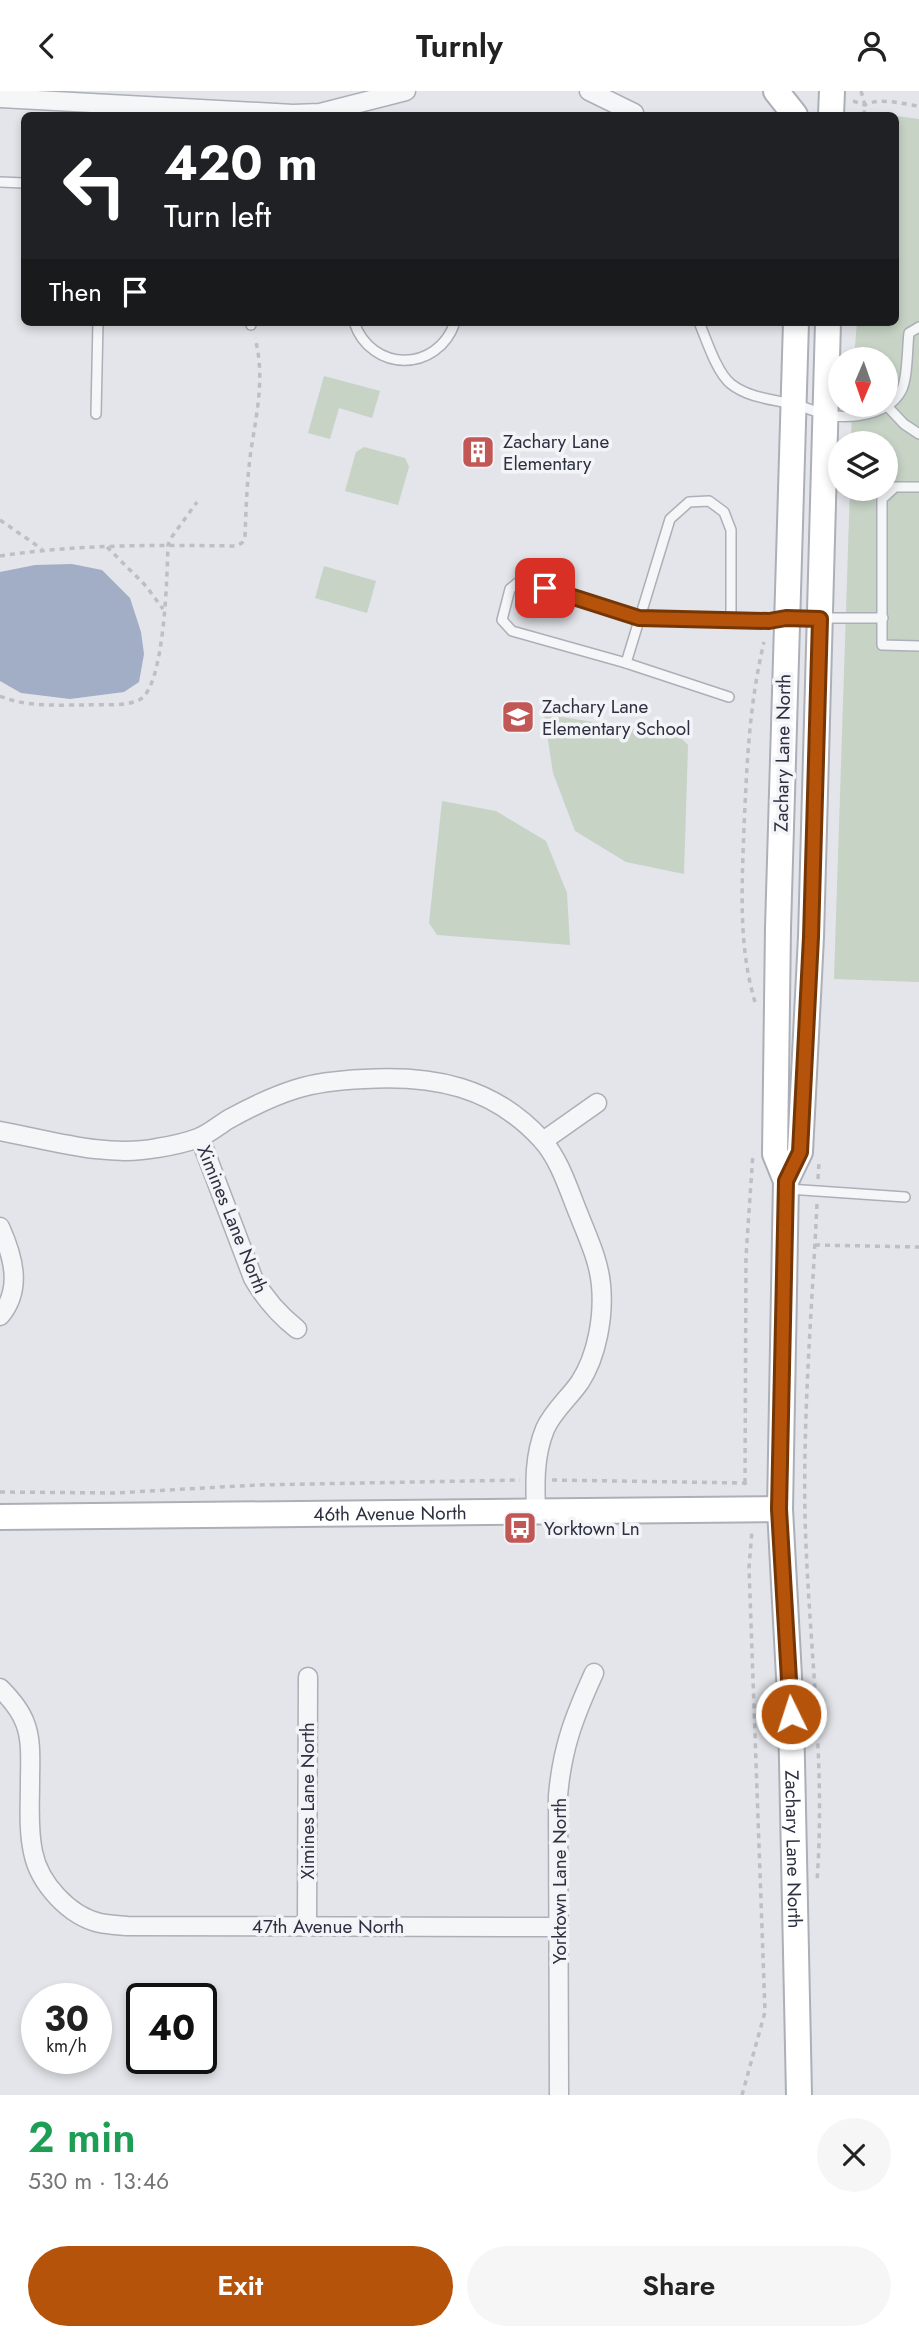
<!DOCTYPE html>
<meta charset="utf-8">
<style>
body{margin:0;font-family:Jost,sans-serif;background:#f6f6f6;color:#222;height:100vh;display:flex;flex-direction:column;font-size:26px;white-space:nowrap}
*{box-sizing:border-box;margin:0}
p{font-size:23px;color:#767676}
.icon{flex:none;width:38px;height:38px;fill:none;stroke:currentColor;stroke-width:2;stroke-linecap:round;stroke-linejoin:round}
.map{position:relative;height:2004px;overflow:hidden}
.panel{display:flex;flex-direction:column;background:#fff;flex:1}
.panel>*{flex:none}
.top-card{position:absolute;left:21px;top:21px;width:878px;height:214px;border-radius:10px;box-shadow:0 4px 10px #0003;background:#202124;color:#fff;overflow:hidden}
.needle{width:46px;rotate:182deg}
.buttons{position:absolute;left:828px;top:256px;display:grid;gap:14px}
.buttons a{display:grid;place-items:center;width:70px;height:70px;border-radius:50%;background:#fff;box-shadow:0 4px 10px #0003;font-size:35px}
.speed{position:absolute;left:21px;top:1892px;display:flex;gap:14px;font-size:35px;font-weight:700;text-align:center}
.speed>*{display:grid;place-content:center;width:91px;height:91px;border-radius:50%;background:#fff;box-shadow:0 4px 10px #0003;line-height:1}
.speed small{font-size:18px;font-weight:400}
.speed .limit{border:4px solid #111;border-radius:10px;background:#fff;color:#111}
.pin{position:absolute;display:grid;place-items:center;width:60px;height:60px;color:#fff;margin:-30px;border-radius:14px;box-shadow:0 4px 10px #0006}
.me{position:absolute;width:77px;margin:-38px;rotate:356deg;stroke-linejoin:round;filter:drop-shadow(0 0 5px #0008)}
.turn{display:flex;align-items:center;gap:24px;height:147px;padding:0 28px;font-size:32px}
.turn .icon{width:91px;height:91px;stroke-width:2.5}
.turn b{display:block;font-size:49px;line-height:60px}
.then{display:flex;align-items:center;height:66px;padding:0 28px;background:#0003;gap:14px;font-size:26px}
.round{display:grid;place-items:center;flex:none;width:74px;height:74px;border-radius:37px;background:#f6f6f6}
.headline{display:flex;align-items:center;justify-content:space-between;height:119px;padding:0 28px}
h1{font-size:42px;font-weight:600;line-height:52px;color:#1e9e55}
.button{display:flex;gap:14px;margin-top:auto;padding:14px 28px}
.button a{flex:1;height:80px;border-radius:42px;background:#b45309;color:#fff;font-size:28px;font-weight:600;line-height:80px;text-align:center}
.button a+a{background:#f6f6f6;color:#222}
header{display:flex;justify-content:space-between;align-items:center;height:91px;padding:0 28px;background:#fff;font-size:32px;font-weight:600}
.map>svg:first-child{display:block}
.green{fill:#c6d3c5}
.water{fill:#a2adc6}
.lines{fill:none;stroke-linecap:round;stroke-linejoin:round}
.lane-casing{stroke:#acafb7;stroke-width:12}
.street-casing{stroke:#acafb7;stroke-width:21}
.secondary-casing{stroke:#acafb7;stroke-width:28}
.path{stroke:#bdbfc4;stroke-width:3.5;stroke-dasharray:5 5;stroke-linecap:butt}
.lane{stroke:#f5f6f8;stroke-width:9}
.street{stroke:#f5f6f8;stroke-width:18}
.secondary{stroke:#fff;stroke-width:24}
.route-casing{stroke:#753606;stroke-width:18}
.route{stroke:#b45309;stroke-width:12}
.labels{text-anchor:middle;stroke-width:7;stroke-linejoin:round;paint-order:stroke}
.poi-label{font-size:19px;fill:#2d3040;stroke:#f3f4f7;text-anchor:start}
.street-label{font-size:19px;fill:#2d3040;stroke:#f3f4f7}
</style>
<header><svg class="icon" aria-label="back" viewBox="0 0 24 24"><path d="M15 5l-7 7 7 7"/></svg>Turnly<svg class="icon" aria-label="person" viewBox="0 0 24 24"><circle cx="12" cy="8" r="4"/><path d="M4 21q1-7 8-7t8 7"/></svg></header>
<div class="map">
<svg width="919" height="2004" viewBox="0 0 919 2004">
<rect width="100%" height="100%" fill="#e3e5ea"/>
<g class="green">
<path d="M896,25l23,3v863l-85,-3 16,-491h36v-45h-35l1,-39h34v-45h-32l3,-37h39z"/>
<path d="M324,285l56,15 -8,27 -33,-10 -9,31 -22,-6z"/>
<path d="M364,356l41,11 4,9 -11,38 -53,-14 11,-39z"/>
<path d="M324,475l52,15 -9,32 -52,-15z"/>
<path d="M544,623l135,22 9,9 -4,129 -58,-12 -51,-31 -22,-58z"/>
<path d="M442,710l54,10 50,30 21,52 3,52 -133,-10 -8,-12z"/>
</g>
<path class="water" d="M72,473l30,6 28,28 11,34 3,22 -5,28 -15,10 -54,7 -49,-6 -21,-12v-109l35,-7z"/>
<g class="lines">
<defs>
<g id="lane">
<path d="M0,91l24,1"/>
<path d="M354,231c17,51 84,51 101,0"/>
<path d="M699,231c7,17 18,51 32,62 18,14 40,15 61,20 11,2 21,7 31,10 25,6 64,2 78,-23 7,-12 6,-43 8,-58l10,-6"/>
<path d="M251,234v-3"/>
<path d="M887,315l17,18 15,10"/>
<path d="M96,323l2,-92"/>
<path d="M919,396h-24l-13,12v146l37,1"/>
<path d="M731,529v-90l-7,-18 -15,-11 -20,1 -19,17 -44,144 -114,-32 -10,-11 8,-31 11,-9 118,38 130,3 17,-3h97"/>
<path d="M626,572l103,34"/>
<path d="M788,1098l117,8"/>
</g>
<g id="street">
<path d="M589,0l45,22"/>
<path d="M0,7l293,16 27,-1 86,-22"/>
<path d="M0,1040c50,9 106,27 157,17 13,-2 28,-5 41,-10 11,-4 21,-13 31,-19 22,-12 44,-23 67,-30 22,-7 46,-9 68,-10 69,-4 129,7 178,61 18,20 27,51 37,75 9,23 20,46 22,70 3,31 -4,71 -21,97 -11,16 -27,29 -35,47 -11,27 -10,54 -9,83"/>
<path d="M200,1047l53,140c12,21 25,36 44,51"/>
<path d="M543,1050l54,-38"/>
<path d="M0,1136c13,29 23,62 0,89"/>
<path d="M0,1597c10,10 20,21 25,35 7,17 5,40 5,59 0,23 -2,47 3,70 6,31 36,64 67,71 9,2 18,2 27,3l431,1"/>
<path d="M307,1834l1,-248"/>
<path d="M559,2004l-1,-299c4,-48 16,-79 36,-123"/>
</g>
<g id="secondary">
<path d="M776,0l19,24"/>
<path d="M831,24l1,-24"/>
<path id="s1" d="M796,231l-18,606 -3,226 11,27 -6,328 11,205 8,381"/>
<path d="M786,1090l14,-29 11,-215 17,-615"/>
<path id="s2" d="M0,1426l780,-8"/>
</g>
</defs>
<use href="#lane" class="lane-casing"/>
<use href="#street" class="street-casing"/>
<use href="#secondary" class="secondary-casing"/>
<g class="path">
<path d="M861,0l4,14 -1,10"/>
<path d="M853,10l12,4c15,-8 37,-1 54,1"/>
<path d="M0,429l42,29"/>
<path d="M107,456l39,39 17,23"/>
<path d="M0,465c78,-12 157,-11 236,-10l6,-3 3,-6c1,-29 2,-58 6,-87 6,-38 14,-74 4,-112"/>
<path d="M0,605c25,11 58,9 85,9 16,-1 39,2 54,-5 26,-12 28,-126 29,-155l3,-7 26,-36"/>
<path d="M755,911c-17,-57 -13,-116 -11,-175 3,-64 5,-122 20,-185"/>
<path d="M818,1088l1,-17"/>
<path d="M817,1113c-5,104 -14,208 -12,312 3,122 21,244 12,365"/>
<path d="M815,1154l104,2"/>
<path d="M552,1389l193,3 2,6"/>
<path d="M745,1392l1,-227 7,-103"/>
<path d="M0,1401l115,1 142,-8 263,-5"/>
<path d="M742,2004l23,-83 -16,-444 3,-38"/>
</g>
<use href="#lane" class="lane"/>
<use href="#street" class="street"/>
<use href="#secondary" class="secondary"/>
</g>
<g class="lines">
<defs>
<path id="route" d="M545,497l94,30 130,3 17,-3 34,1 -9,318 -11,215 -14,29 -7,328 12,205"/>
</defs>
<use href="#route" class="route-casing"/>
<use href="#route" class="route"/>
</g>
<defs>
<symbol id="building-square" viewBox="-11 -11 22 22"><rect x="-9" y="-9" width="18" height="18" rx="4" fill="#c15856" stroke="#f3f4f7"/><path d="M-4-6H4V6H1V3H-1V6H-4ZM-2.5-4.3h1.7v1.8h-1.7ZM.8-4.3h1.7v1.8H.8ZM-2.5-1h1.7V.8h-1.7ZM.8-1h1.7V.8H.8Z" fill="#fff"/></symbol>
<symbol id="school-square" viewBox="-11 -11 22 22"><rect x="-9" y="-9" width="18" height="18" rx="4" fill="#c15856" stroke="#f3f4f7"/><path d="M0-5L7-2L0 1L-7-2ZM-4 1L0 2.5L4 1V4Q0 6-4 4Z" fill="#fff"/></symbol>
<symbol id="bus-square" viewBox="-11 -11 22 22"><rect x="-9" y="-9" width="18" height="18" rx="4" fill="#c15856" stroke="#f3f4f7"/><path d="M-5-6H5V4H4V6H2V4H-2V6H-4V4H-5ZM-3.5-4V0h7V-4ZM-3.5 1.2v1.5H-2V1.2ZM2 1.2v1.5H3.5V1.2Z" fill="#fff"/></symbol>
</defs>
<g fill-rule="evenodd">
<use href="#building-square" x="459" y="342" width="38" height="38"/>
<use href="#school-square" x="499" y="607" width="38" height="38"/>
<use href="#bus-square" x="501" y="1418" width="38" height="38"/>
</g>
<g class="labels">
<g class="poi-label">
<text x="503" y="357">Zachary Lane<tspan x="503" dy="22">Elementary</tspan></text>
<text x="542" y="622">Zachary Lane<tspan x="542" dy="22">Elementary School</tspan></text>
<text x="544" y="1444">Yorktown Ln</text>
</g>
<g class="street-label">
<text transform="translate(782 662) rotate(-89)" y="7">Zachary Lane North</text>
<text transform="translate(233 1128) rotate(68)" y="7">Ximines Lane North</text>
<text dy="7" stroke="none"><textPath href="#s2" startOffset="390">46th Avenue North</textPath></text>
<text transform="translate(307 1710) rotate(-90)" y="7">Ximines Lane North</text>
<text dy="7" stroke="none"><textPath href="#s1" startOffset="1530">Zachary Lane North</textPath></text>
<text transform="translate(559 1790) rotate(-90)" y="7">Yorktown Lane North</text>
<text x="328" y="1842">47th Avenue North</text>
</g>
</g>
</svg>
<div class="buttons">
<a><svg class="needle" viewBox="-14 -14 28 28"><path d="M0-13l5 13h-10z" fill="#e53935"/><path d="M0 13l5-13h-10z" fill="#767676"/></svg></a>
<a><svg class="icon" aria-label="layers" viewBox="0 0 24 24"><path d="M12 4l9 5-9 5-9-5zM3 14l9 5 9-5"/></svg></a>
</div>
<div class="speed"><div>30<small>km/h</small></div><div class="limit">40</div></div>
<div class="pin" style="left:545px;top:497px;background:#d93025"><svg class="icon" aria-label="arrive" viewBox="0 0 24 24"><path d="M6 21V4h12l-3 4 3 4H6"/></svg></div>
<svg class="me" style="left:791px;top:1623px" viewBox="-20 -20 40 40"><circle r="17" fill="#b45309" stroke="#fff" stroke-width="3"/><path d="M0-11L8 9 0 5-8 9z" fill="#fff"/></svg>
<div class="top-card">
<div class="turn"><svg class="icon" aria-label="left" viewBox="0 0 24 24"><path d="M17 20v-9H6M10 6l-5 5 5 5"/></svg><div><b>420 m</b>Turn left</div></div>
<div class="then">Then<svg class="icon" aria-label="arrive" viewBox="0 0 24 24"><path d="M6 21V4h12l-3 4 3 4H6"/></svg></div>
</div>
</div>
<section class="panel">
<div class="headline"><div><h1>2 min</h1><p>530 m · 13:46</p></div><a class="round"><svg class="icon" aria-label="close" viewBox="0 0 24 24"><path d="M6 6l12 12M18 6L6 18"/></svg></a></div>
<div class="button"><a>Exit</a><a>Share</a></div>
</section>
